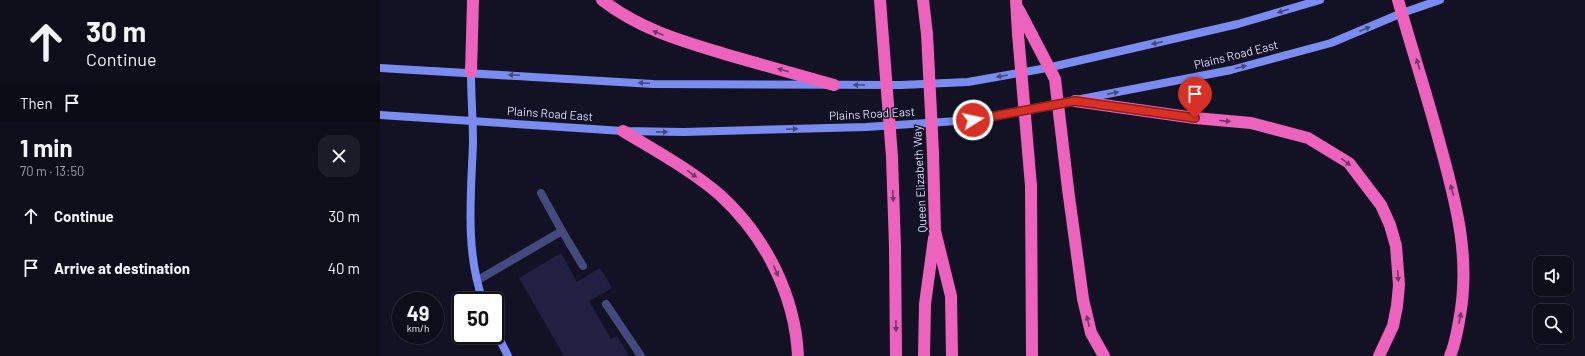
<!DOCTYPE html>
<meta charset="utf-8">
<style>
body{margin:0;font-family:Barlow,sans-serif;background:#1c1c28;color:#f1f3f6;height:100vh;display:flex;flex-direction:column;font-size:15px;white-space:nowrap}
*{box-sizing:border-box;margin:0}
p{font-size:13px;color:#9b9ca3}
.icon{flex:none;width:22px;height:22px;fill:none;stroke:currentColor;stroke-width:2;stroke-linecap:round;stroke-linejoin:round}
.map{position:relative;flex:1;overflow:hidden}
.panel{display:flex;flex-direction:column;background:#0e0e1b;width:380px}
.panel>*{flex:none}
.hud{background:#0e0e1b;color:#f1f3f6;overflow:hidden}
.tools{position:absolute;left:1153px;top:256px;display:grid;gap:8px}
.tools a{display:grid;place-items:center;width:40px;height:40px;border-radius:8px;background:#0e0e1b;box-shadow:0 1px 3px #0004,0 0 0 1px #2e2e3a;font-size:20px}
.speed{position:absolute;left:12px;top:292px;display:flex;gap:8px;font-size:20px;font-weight:700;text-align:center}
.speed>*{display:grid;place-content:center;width:52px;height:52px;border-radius:50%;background:#0e0e1b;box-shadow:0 1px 3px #0004,0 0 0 1px #2e2e3a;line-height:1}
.speed small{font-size:10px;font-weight:400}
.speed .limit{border:2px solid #111;border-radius:6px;background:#fff;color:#111}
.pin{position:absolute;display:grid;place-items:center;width:34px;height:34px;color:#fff;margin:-41px -17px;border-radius:50% 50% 50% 0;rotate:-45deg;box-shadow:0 0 4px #0007}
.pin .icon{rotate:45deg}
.me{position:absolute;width:44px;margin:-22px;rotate:80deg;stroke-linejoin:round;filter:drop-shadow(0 0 3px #0008)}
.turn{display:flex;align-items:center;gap:14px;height:84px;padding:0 20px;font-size:18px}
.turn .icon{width:52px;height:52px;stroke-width:2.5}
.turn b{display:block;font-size:28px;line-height:34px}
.then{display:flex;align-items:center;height:38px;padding:0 20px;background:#0003;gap:8px;font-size:15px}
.round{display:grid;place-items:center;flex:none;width:42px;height:42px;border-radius:12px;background:#1c1c28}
.head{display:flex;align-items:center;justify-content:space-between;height:68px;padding:0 20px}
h1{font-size:24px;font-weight:700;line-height:30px}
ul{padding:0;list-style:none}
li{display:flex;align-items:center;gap:12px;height:52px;padding:0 20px}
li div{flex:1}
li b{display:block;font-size:15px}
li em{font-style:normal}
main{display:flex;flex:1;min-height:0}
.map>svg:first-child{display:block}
.building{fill:#212043}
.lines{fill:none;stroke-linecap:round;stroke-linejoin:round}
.service{stroke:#424a7e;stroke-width:8}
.secondary{stroke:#7b8cf0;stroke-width:8}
.motorway{stroke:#ed62bc;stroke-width:12}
.motorway-bridge{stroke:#ed62bc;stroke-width:12}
.oneway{fill:#414980}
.oneway2{fill:#753668}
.route-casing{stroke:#8d1f18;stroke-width:10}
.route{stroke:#d93025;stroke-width:7}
.labels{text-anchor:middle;stroke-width:3;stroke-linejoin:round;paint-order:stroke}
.street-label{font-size:12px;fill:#d9dbfb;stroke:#121224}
</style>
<main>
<section class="panel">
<div class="hud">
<div class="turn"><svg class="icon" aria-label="ahead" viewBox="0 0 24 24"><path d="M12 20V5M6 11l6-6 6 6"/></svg><div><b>30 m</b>Continue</div></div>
<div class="then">Then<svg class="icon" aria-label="arrive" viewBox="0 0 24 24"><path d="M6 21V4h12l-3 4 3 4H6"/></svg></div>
</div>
<div class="head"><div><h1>1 min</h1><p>70 m · 13:50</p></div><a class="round"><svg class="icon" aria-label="close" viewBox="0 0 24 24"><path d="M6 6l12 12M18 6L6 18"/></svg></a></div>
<ul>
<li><svg class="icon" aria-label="ahead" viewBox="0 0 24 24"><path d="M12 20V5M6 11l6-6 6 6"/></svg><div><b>Continue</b></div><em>30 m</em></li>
<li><svg class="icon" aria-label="arrive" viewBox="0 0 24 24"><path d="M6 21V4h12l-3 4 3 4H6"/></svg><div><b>Arrive at destination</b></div><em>40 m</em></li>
</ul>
</section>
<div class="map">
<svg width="1205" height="356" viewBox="0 0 1205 356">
<rect width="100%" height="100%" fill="#121224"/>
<path class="building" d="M181,253l16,29 23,-14 12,20 -23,13 22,38 6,-3 12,20h-65l-45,-78z"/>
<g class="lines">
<g class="service">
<path d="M161,193l21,38"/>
<path d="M98,280l84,-49 21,35"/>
<path d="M226,304l35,52"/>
</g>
<g class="secondary">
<path d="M0,68l273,16 248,1 67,-3 79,-14 191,-44 82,-24"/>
<path d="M91,72c0,24 2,47 2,71 -2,52 -8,108 10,158"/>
<path d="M0,115l243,16 61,1 182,-5 107,-7 258,-50 100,-27 71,-30 38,-13"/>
<path d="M115,330l13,26"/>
</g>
<g class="motorway">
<path d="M222,0c39,30 80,41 126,55 35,10 70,20 106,30"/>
<path d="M500,0l3,39"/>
<path d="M543,0l4,34"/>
<path d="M636,0l2,34"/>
<path d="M1018,0c14,50 30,98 43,148 16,58 30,113 18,173 -2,12 -4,24 -9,35"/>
<path d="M639,10l13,25"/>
<path d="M91,72l2,-72"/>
<path d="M695,101l120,17 56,5 57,15 41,25 32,42 9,20 6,21 3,39 -2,21 -4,20 -14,30"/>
<path d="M243,131c33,20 68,39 97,64 45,41 75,100 78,161"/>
<path d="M553,153l2,78 16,65 1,60"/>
<path d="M512,157l3,90 1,109"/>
<path d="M651,186l1,170"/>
<path d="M688,189l15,110 8,34 13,23"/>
<path d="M544,356l1,-52 9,-66"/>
</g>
<g class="motorway-bridge">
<path d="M547,34l6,119"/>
<path d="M638,34l13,152"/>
<path d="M652,35l23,44 13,110"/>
<path d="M503,39l9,118"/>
</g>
</g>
<defs><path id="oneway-solid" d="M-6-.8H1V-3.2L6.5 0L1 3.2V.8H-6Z"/></defs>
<g class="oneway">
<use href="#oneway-solid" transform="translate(903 11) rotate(163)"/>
<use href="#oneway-solid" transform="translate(985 29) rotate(-22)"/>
<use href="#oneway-solid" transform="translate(777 43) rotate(167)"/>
<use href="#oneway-solid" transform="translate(861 67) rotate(-15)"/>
<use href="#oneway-solid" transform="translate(134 75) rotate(-177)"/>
<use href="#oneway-solid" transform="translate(622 76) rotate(170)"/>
<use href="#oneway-solid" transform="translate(264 83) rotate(-177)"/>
<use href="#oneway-solid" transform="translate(479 85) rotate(-180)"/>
<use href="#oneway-solid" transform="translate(733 93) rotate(-11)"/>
<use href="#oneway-solid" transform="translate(412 129) rotate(-2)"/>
<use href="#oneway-solid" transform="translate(282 132) rotate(1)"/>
</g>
<g class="oneway2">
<use href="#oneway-solid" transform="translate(278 33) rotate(-157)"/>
<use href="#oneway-solid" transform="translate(1038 64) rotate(-107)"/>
<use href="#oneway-solid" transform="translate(403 70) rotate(-164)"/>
<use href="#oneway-solid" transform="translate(845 121) rotate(5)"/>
<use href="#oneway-solid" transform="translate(966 162) rotate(37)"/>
<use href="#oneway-solid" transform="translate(312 174) rotate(36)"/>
<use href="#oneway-solid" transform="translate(1072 190) rotate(-105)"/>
<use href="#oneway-solid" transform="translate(513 196) rotate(88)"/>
<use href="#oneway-solid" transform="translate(396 271) rotate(66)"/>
<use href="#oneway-solid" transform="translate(1018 276) rotate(87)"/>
<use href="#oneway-solid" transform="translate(1080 318) rotate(-79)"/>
<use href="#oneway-solid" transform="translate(708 321) rotate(-103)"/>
<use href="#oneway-solid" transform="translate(516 326) rotate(89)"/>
</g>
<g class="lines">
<defs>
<path id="route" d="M593,120l102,-19 120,17"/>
</defs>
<use href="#route" class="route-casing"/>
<use href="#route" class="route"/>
</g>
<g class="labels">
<g class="street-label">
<text transform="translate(856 55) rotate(-14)" y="4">Plains Road East</text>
<text transform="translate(170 114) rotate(4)" y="4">Plains Road East</text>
<text transform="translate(492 114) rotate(-3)" y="4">Plains Road East</text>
<text transform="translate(540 179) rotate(-93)" y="4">Queen Elizabeth Way</text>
</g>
</g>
</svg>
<div class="tools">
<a><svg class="icon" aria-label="sound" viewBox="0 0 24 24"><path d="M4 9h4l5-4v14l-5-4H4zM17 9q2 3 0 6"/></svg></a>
<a><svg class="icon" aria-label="search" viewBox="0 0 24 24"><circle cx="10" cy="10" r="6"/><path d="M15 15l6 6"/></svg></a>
</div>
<div class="speed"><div>49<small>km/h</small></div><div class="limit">50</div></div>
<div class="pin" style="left:815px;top:118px;background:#d93025"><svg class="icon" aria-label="arrive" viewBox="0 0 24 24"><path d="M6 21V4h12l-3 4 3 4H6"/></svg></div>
<svg class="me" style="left:593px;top:120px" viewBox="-20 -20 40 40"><circle r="17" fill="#d93025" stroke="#fff" stroke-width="3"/><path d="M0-11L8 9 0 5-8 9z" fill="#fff"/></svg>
</div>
</main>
